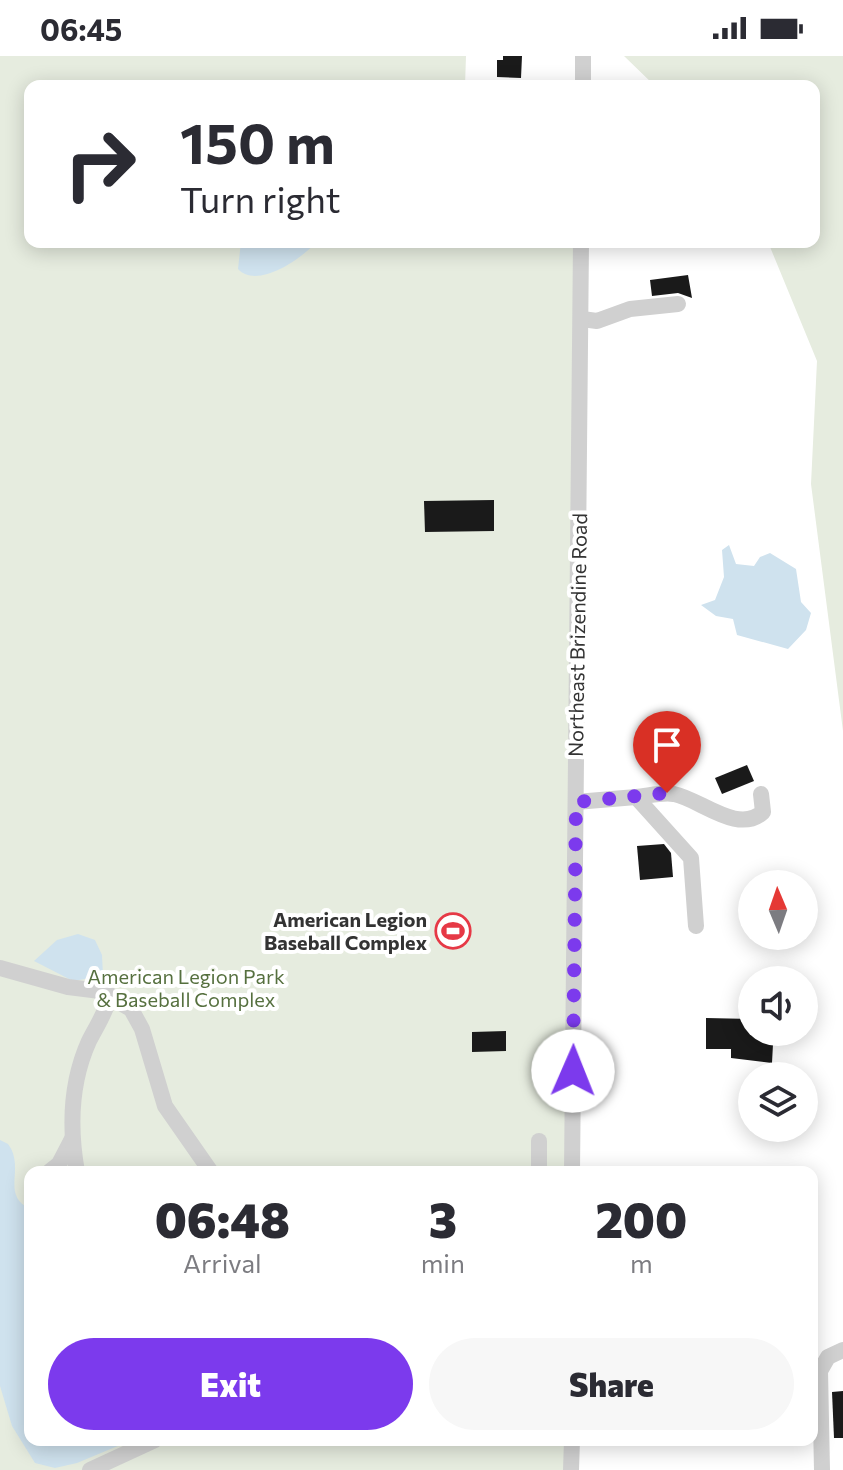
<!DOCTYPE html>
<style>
body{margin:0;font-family:Commissioner,sans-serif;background:#f7f7f7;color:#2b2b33;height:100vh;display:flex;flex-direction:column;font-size:30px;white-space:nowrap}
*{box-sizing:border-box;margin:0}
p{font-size:26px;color:#7c7c81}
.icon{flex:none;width:44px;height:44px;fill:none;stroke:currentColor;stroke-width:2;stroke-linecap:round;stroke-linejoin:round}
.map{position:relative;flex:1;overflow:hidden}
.sheet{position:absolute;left:24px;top:1110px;width:794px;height:280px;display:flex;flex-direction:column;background:#fff;border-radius:16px;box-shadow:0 4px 20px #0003}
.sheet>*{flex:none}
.top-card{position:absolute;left:24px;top:24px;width:796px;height:168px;border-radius:16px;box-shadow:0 4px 20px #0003;background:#fff;color:#2b2b33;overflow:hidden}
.needle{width:52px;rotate:358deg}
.buttons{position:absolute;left:738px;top:814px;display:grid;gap:16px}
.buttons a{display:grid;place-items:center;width:80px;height:80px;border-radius:50%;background:#fff;box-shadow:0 4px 20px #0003;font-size:40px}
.pin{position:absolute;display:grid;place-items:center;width:68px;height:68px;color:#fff;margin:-82px -34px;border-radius:50% 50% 50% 0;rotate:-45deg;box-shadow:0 0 8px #0007}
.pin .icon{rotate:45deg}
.me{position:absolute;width:88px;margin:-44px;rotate:1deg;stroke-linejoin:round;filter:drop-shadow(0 0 6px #0008)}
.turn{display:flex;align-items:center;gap:28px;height:168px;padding:0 24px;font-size:36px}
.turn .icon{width:104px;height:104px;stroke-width:2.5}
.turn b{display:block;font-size:56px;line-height:68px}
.eta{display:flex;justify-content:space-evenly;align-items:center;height:136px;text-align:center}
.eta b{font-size:48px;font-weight:800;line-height:56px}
.action{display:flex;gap:16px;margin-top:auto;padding:16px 24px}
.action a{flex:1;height:92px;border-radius:48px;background:#7c3aed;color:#fff;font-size:32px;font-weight:800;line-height:92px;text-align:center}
.action a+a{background:#f7f7f7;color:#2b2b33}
.status{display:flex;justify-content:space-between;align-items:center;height:56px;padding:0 40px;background:#fff;direction:ltr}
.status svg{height:22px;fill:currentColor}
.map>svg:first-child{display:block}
.green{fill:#e6ecdf}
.water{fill:#cfe2ee}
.building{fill:#1a1a1a}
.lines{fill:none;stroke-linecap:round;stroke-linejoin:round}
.minor{stroke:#d0d0d0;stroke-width:16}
.route{stroke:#7c3aed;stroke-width:14;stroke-dasharray:0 25.2}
.labels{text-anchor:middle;stroke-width:8;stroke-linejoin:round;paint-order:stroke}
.street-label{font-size:20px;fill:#333;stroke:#fff}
.poi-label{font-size:20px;font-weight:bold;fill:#333;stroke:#fff;text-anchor:end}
.park-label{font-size:20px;fill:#56703f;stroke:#fff}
</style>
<div class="status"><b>06:45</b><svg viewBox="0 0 49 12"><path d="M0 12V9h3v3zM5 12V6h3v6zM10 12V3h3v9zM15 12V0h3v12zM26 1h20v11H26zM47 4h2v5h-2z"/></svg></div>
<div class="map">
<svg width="843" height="1414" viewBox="0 0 843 1414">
<rect width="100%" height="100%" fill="#fff"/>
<g class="green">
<path d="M0,0h466l-1,30h-435v156h550l-8,930h-542v268h542l-1,30h-571z"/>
<path d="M624,0h219v675l-32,-247 6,-123 -49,-119h46v-156h-159z"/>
</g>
<g class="water">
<path d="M241,186h75c-13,16 -59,48 -78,27z"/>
<path d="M729,489l7,19 18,2 6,-9 10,-4 26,16 5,33 10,11 -5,17 -18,19 -51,-14 -4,-16 -17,-3 -15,-11 14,-5 9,-23 -2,-27z"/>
<path d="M78,878l17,6 7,15 1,21 -30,5 -39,-20 23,-21z"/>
<path d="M0,1084l8,4c18,24 -8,51 22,65v231h102l-55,23 -22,5 -20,-5 -23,-37 -12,-40z"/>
</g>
<g class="building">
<path d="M503,0h19l-1,22 -24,-1v-17h6z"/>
<path d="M688,219l4,23 -14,-5 -26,3 -2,-16z"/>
<path d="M494,444v31l-69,1 -1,-31z"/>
<path d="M747,709l7,16 -32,13 -7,-16z"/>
<path d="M664,788l7,9 2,24 -33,3 -3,-34z"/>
<path d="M706,962l46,1v13h37v12h-16l-1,19 -41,-5v-9h-25z"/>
<path d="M506,975v20l-34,1v-20z"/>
<path d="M843,1335v47h-9l-2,-46z"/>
</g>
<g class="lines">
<g class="minor">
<path d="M583,30v-30"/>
<path d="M582,263l15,2 33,-12 48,-5"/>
<path d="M576,746l60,-5"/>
<path d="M696,870l-5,-68 -55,-61c12,-1 26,-5 38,-3 26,5 64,41 89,18l-2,-18"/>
<path d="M0,912l68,19 32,4 31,18 11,20 23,77 46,66"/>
<path d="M49,1116l10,-8 13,-25"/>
<path d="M77,1116c-8,-45 -7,-89 12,-131 8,-16 17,-28 21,-46"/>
<path d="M539,1116v-31"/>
<path d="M572,1116l9,-930"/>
<path d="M90,1414l65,-30"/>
<path d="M571,1414l1,-30"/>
<path d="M822,1414l-2,-99 8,-14 15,-7"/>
</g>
</g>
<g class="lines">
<path class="route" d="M573,1015l3,-269 91,-9"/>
</g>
<defs>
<symbol id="stadium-ring" viewBox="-11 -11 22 22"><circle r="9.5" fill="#fff" stroke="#e63946" stroke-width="1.5"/><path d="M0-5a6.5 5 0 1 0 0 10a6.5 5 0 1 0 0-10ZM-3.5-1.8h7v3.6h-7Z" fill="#e63946"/></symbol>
</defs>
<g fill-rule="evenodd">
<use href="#stadium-ring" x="433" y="855" width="40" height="40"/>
</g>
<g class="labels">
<g class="street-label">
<text transform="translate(578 579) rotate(-89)" y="7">Northeast Brizendine Road</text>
</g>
<g class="poi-label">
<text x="427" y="871">American Legion<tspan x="427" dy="23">Baseball Complex</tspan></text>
</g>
<g class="park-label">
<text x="186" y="928">American Legion Park<tspan x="186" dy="23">&amp; Baseball Complex</tspan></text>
</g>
</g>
</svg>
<div class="buttons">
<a><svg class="needle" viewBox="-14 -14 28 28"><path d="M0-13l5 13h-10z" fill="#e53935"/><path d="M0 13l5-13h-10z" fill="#7c7c81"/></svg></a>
<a><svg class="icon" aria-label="sound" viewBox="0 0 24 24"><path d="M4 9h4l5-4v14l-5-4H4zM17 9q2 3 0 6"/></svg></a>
<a><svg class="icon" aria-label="layers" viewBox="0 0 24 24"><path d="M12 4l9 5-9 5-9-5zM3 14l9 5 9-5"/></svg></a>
</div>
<div class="pin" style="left:667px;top:737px;background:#d93025"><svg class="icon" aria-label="arrive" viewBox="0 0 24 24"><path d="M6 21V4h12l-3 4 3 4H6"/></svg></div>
<svg class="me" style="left:573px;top:1015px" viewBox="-20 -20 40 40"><circle r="19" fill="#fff"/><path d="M0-13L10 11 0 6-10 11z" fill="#7c3aed"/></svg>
<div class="top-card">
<div class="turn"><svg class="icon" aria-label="right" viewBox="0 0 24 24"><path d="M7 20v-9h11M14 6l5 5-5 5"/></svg><div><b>150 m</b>Turn right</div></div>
</div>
<section class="sheet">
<div class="eta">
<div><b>06:48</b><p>Arrival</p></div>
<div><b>3</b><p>min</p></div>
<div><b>200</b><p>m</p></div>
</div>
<div class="action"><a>Exit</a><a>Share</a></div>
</section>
</div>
